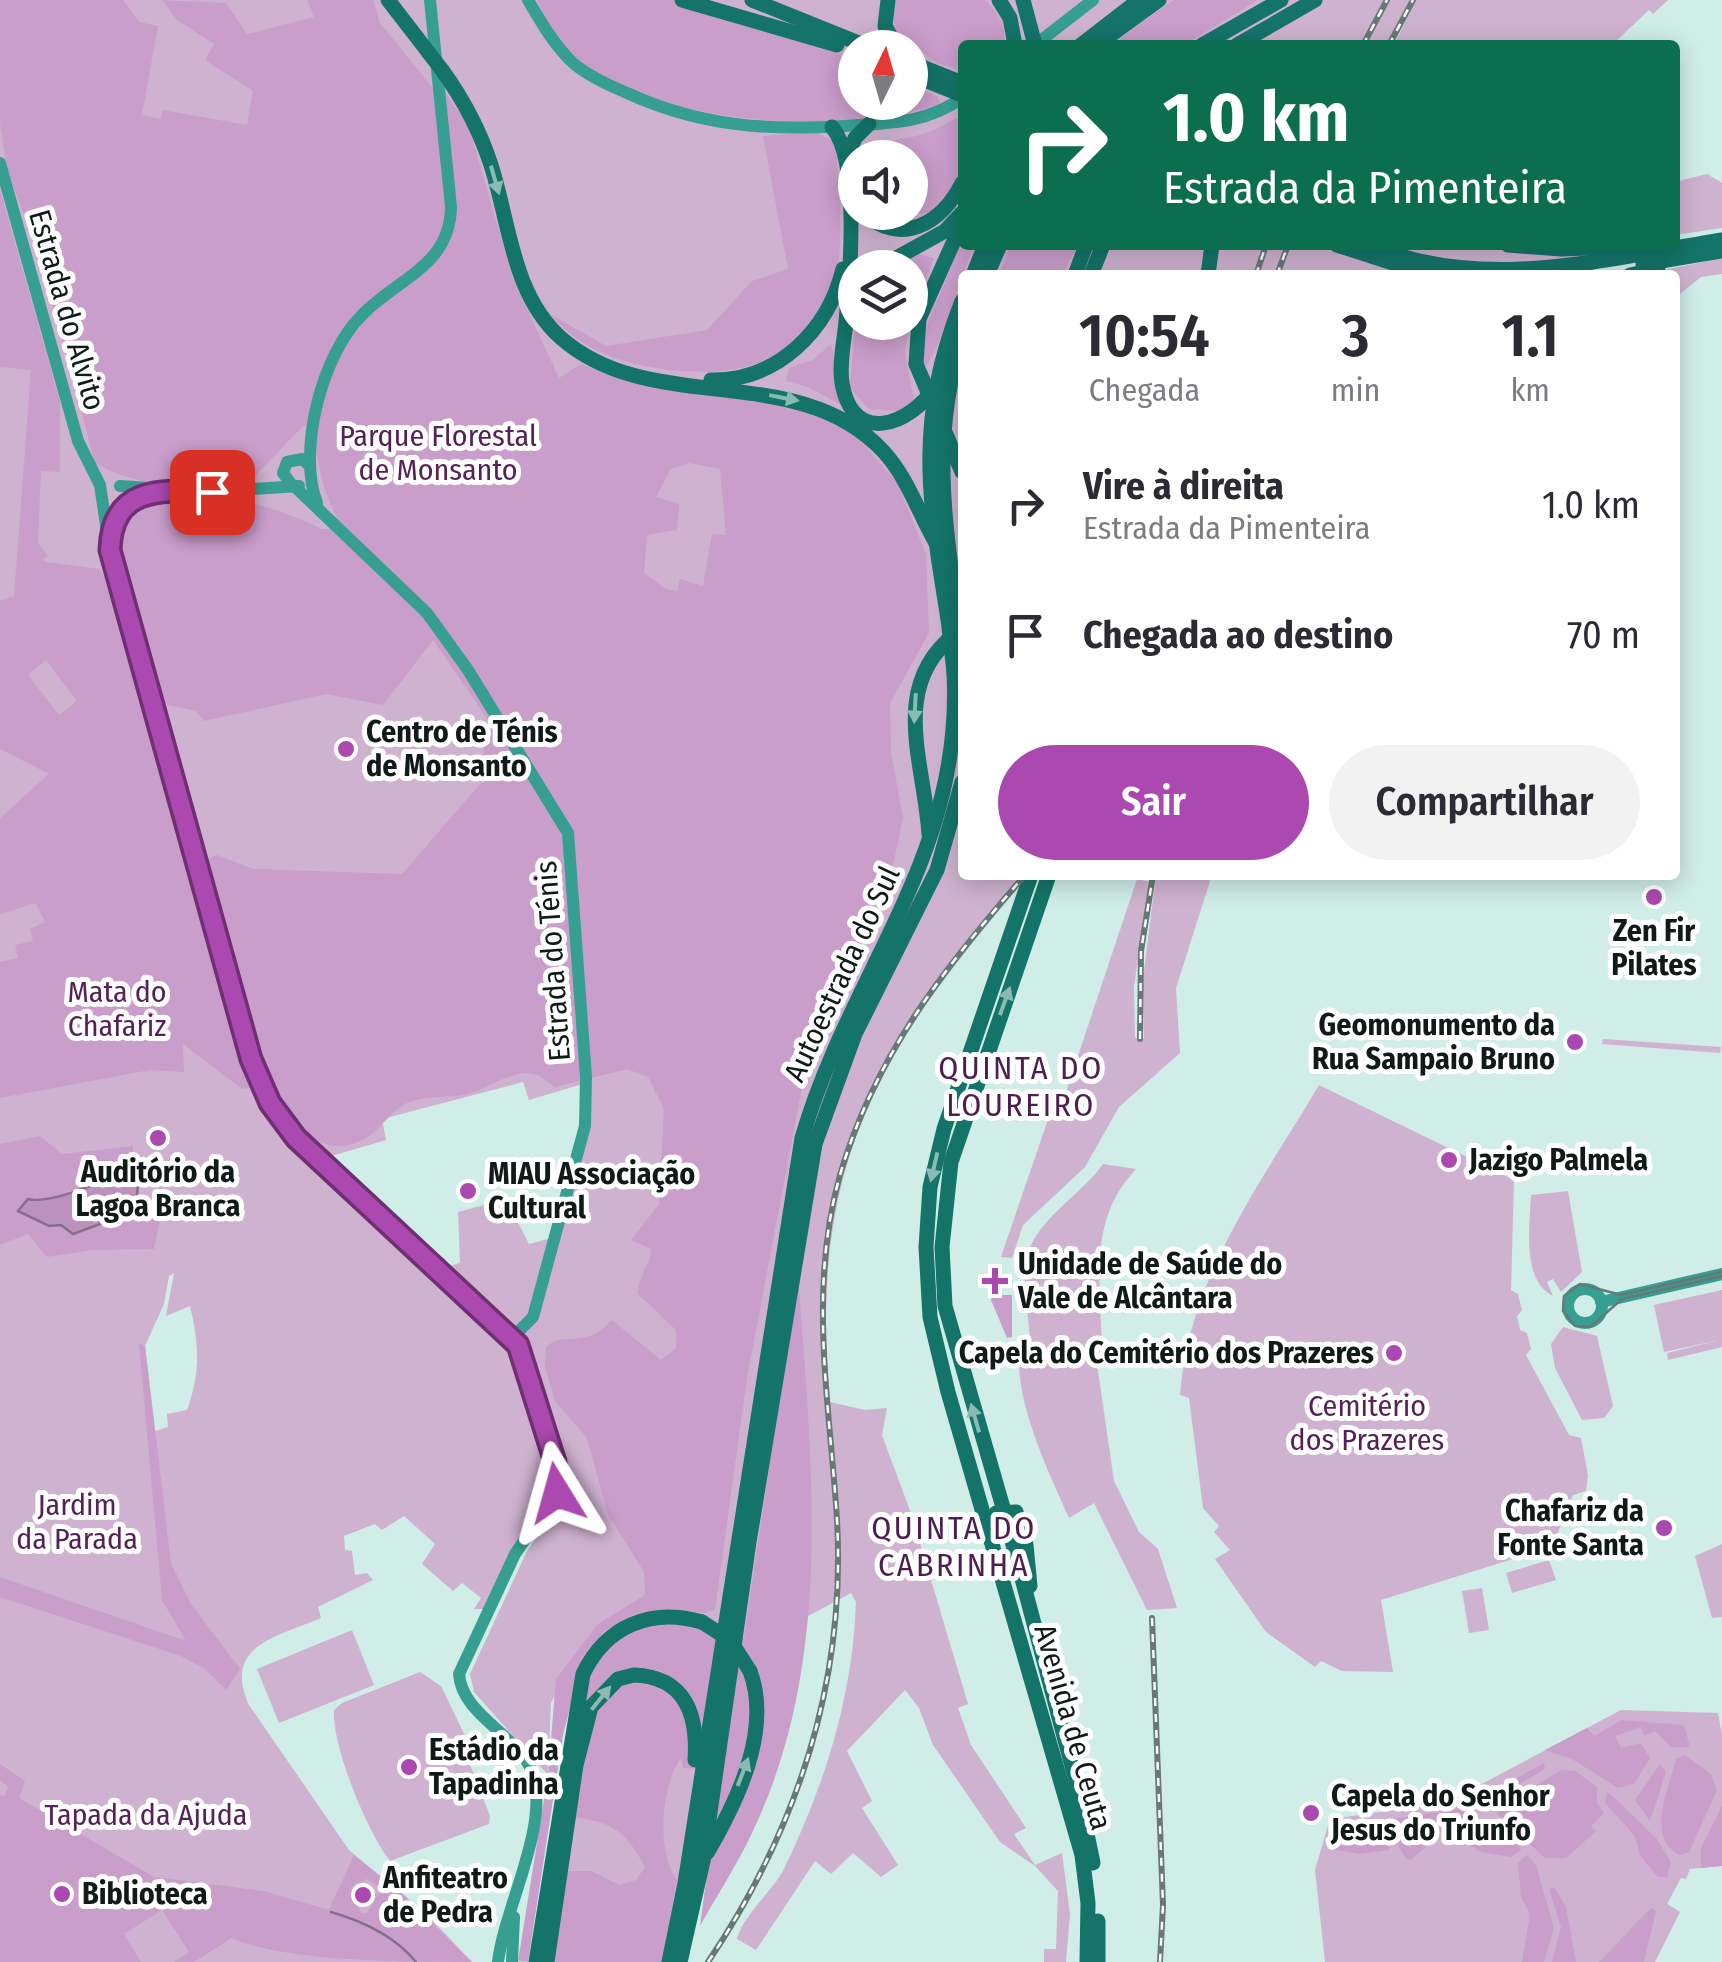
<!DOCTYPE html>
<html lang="pt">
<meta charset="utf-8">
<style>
body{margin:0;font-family:"Fira Sans Condensed",sans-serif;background:#f2f2f3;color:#2b2b33;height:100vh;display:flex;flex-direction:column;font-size:38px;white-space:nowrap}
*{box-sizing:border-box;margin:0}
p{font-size:32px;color:#7c7c81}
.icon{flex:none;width:55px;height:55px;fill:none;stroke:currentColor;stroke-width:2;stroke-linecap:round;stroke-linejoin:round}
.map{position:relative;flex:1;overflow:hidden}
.side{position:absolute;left:958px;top:270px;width:722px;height:610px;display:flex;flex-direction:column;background:#fff;border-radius:10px;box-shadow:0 5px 25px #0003}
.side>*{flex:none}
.banner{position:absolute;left:958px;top:40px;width:722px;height:210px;border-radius:10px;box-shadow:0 5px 25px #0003;background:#0b6e4f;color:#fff;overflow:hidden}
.needle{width:65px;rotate:5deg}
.buttons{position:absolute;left:838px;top:30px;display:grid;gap:20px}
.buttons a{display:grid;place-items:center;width:90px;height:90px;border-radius:50%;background:#fff;box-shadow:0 5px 25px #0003;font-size:50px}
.pin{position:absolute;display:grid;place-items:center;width:85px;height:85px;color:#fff;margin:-42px;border-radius:20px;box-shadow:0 5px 15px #0006}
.me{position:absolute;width:110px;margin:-55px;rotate:352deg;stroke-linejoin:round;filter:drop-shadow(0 0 8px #0008)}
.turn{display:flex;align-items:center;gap:35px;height:210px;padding:0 40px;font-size:45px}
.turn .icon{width:130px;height:130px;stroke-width:2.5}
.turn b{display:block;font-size:70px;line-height:85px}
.eta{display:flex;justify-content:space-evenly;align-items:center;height:170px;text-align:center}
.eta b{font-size:60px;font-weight:600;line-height:70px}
.action{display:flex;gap:20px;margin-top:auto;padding:20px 40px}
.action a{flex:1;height:115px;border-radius:60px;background:#ab49b0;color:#fff;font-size:40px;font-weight:600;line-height:115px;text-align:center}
.action a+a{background:#f2f2f3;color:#2b2b33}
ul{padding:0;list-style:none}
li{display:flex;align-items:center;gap:30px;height:130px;padding:0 40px}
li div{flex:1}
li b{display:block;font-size:38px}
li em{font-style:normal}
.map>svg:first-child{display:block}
.green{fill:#cfb2cf;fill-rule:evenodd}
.forest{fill:#ca9ecb;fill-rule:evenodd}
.water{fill:#bc91bd;stroke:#886e8c;stroke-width:2.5}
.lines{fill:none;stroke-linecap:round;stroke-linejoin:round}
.stream{stroke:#886e8c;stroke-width:2.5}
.secondary{stroke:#379f92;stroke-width:12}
.highway{stroke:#147469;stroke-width:15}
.tram{stroke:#667976;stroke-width:2.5}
.rail-casing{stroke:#667976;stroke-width:6}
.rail{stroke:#fff;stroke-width:2.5;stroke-dasharray:8;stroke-linecap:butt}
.highway-bridge{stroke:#147469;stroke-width:15}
.oneway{fill:#8abab4}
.route-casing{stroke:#6f2f72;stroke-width:25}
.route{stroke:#ab49b0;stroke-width:18}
.poi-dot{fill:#ab49b0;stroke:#fff;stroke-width:4}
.labels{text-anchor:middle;stroke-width:10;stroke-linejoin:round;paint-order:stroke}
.street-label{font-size:30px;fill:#101b19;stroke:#fff}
.park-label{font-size:30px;fill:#562159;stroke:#fff}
.poi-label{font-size:30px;font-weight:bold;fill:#101b19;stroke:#fff;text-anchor:start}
.neighbourhood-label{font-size:32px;letter-spacing:2.5px;fill:#4d1e50;stroke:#fff}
</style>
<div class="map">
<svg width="1722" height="1962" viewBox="0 0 1722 1962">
<rect width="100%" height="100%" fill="#d0ede8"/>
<g class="green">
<path d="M0,0h1668l-15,14 -4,-4 -37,35h-218l17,-34 -18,34h-431v200h626l6,30h-632v600h67c-151,168 -221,294 -199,527l35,8 22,-2 -5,27 30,81 56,188 -10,4 13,37 55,83 -12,6 21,31 27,-12 8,61 -4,48h-22v-13h12l2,-58 -23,-25 -35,-24 -67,-97 -14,-37 -14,-18 -58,61 25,50 -10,7 36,57 -17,12 -28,-24 -22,21 -16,-13 -59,89 -19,-11c6,-24 35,-47 47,-70 41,-85 69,-173 72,-267l-5,-9 -104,56 -59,313h-148l52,-330 -41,71 -3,72 -74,-83 -4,-18 57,-123 39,-56 -12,-48 1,38 -68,124h-13l7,-11 -19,-15 -9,8 -31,-27 13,-20 -31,-28 -22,14 -7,-6 -31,12 1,14 7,1 3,24 12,-2 6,7 -55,27 3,11c-44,19 -99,27 -72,87l100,145 84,71 39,41h-472zM855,48h55v54h-55zM855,158h55v54h-55zM855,268h55v54h-55zM523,1082l6,18 57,-17 -2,46 -32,109 -23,6 -23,-45 -48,13 2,51 -25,7 -117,-110 68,-20 -4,-21zM174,1273l-8,43 24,-10c9,39 11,65 -3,104l-20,4 1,13 -13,4 -10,-85 19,-42 5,-28z"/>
<path d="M1707,174l15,9v45l-47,7v-53z"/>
<path d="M1722,258v16l-21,3 -26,21v-23h-35z"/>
<path d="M1156,875h56l-36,113 4,65 -61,54 -34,60 -62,58 -11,33 -11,-1 54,-158 8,2 74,-222 12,3 -15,105 1,51h9l-1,-59z"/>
<path d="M1603,1039l118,8 -1,6 -118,-9z"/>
<path d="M1319,1085l195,95 -3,110 7,4 4,16 -5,6 3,14 7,3 4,16 -5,6 43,80 12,3 7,37 -2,16 -13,4 -21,52 -171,53 12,72 -51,-1 -21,-10 -6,6 -49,-35 -51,-73 15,-9 -16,-18 5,-6 -16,-18 -14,-110 -9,-3c9,-118 80,-210 139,-310z"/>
<path d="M1103,1164l33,5c-51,54 -34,118 -34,187l-6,1 18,124 25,51 19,17 19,59 -30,2 -53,-107 -25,15c-20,-46 -56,-118 -49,-169l10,-8c-1,-25 -8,-55 -4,-79 6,-41 55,-66 77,-98z"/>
<path d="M1568,1191l14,81 -21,20 -8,-13 -6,3 6,14c-32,-16 -23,-71 -22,-101z"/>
<path d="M1722,1290v57l-54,13 -1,-7 53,-13 -56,12 -10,-47z"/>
<path d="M1563,1327l34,9 16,70 -9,12 -22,2 -27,-52 -4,-24z"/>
<path d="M1722,1544v73l-10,1 -17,-62z"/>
<path d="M1549,1560l7,20 -44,13 -6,-20z"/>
<path d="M1482,1588l7,42 -20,3 -7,-42z"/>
<path d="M352,1630l22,55 -95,38 -22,-54z"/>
<path d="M420,1672l21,14 27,56 -6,2 28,72 -1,8 -99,37c-23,-30 -58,-114 -56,-151l8,-7z"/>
<path d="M1621,1710l97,3 4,22v131l-32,3 -4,10 -5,-1 -14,26 13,8 -25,50h-330l-10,-92 15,-51 116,-16z"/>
</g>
<g class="forest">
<path d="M0,0h123l16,22 19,4 -16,89 19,4 2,-9 84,15 6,-34 -48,-31 9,-16 -37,-24 -15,-20 64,3 21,31 67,-17 -7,-17h66l7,23 52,64 13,5 24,35 44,152 46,99 22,-14 33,13 60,12 116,17 62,24 46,54 28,70 3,79 -39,70 1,49 12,66 -9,43 -33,56 -3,37 -55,128 -56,296 -32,232 -12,3 -30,-4 -41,6 -29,17 -21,29 -19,74 -35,227 -10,-1 30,-186 8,-96 42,-55 47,-29 -1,-23 -36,-58 -21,-76 -32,-37 -10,-34 1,-20c17,-17 38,4 66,-27l49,40 15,-12v-18l-38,-36c0,-18 12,-28 13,-45l-20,-9 28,-36 5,-95 -16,-32 -21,-8 -72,18c-8,-5 -16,-14 -26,-14 -22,-1 -44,18 -65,22 -20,3 -42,0 -61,10 -13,8 -22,23 -34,31 -51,34 -86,-25 -107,-65l-62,-208 17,-8 36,14 149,5 79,-91 4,-45 8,-11 -60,-87 -50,65 -57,-11 -122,27 -8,-10 -40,-9 -41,-158c5,-18 11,-35 30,-44 44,-21 135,8 177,29h8l7,-11 -13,-30 -14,-63 -7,1 -50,52c-52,8 -111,13 -158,-15l-57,-212 -31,-81 -7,-47zM689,463l31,6 6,66 -14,-1 -9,52 -23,-7 -3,12 -11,-2 -22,-16 3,-38 30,-5 2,-26 -23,-7 15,-28z"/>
<path d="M537,0h137l181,59v43h55v-18l28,13 2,7c-97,33 -303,23 -376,-57 -12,-13 -20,-31 -27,-47z"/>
<path d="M895,0h90c14,13 22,26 19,45h-42v25l-26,-7 -43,-34z"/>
<path d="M1174,0h84l-74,45h-74z"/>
<path d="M962,116v64l-24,31 -36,6 -19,-4 27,-1v-54h-41c15,-22 35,-17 57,-25 12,-4 24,-12 36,-17z"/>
<path d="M815,132l21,10c1,45 12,102 -4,145 -32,80 -99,93 -176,81 -42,-7 -78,-21 -106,-54l56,32 101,-16 45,-49 36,-12 -25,-133z"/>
<path d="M0,190l60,212v70l-19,-1 -3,72 10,13 -5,3 3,3 54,7 4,8 157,509 -19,3 -59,-45 1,28 -34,-2 -150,28v-136l18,-4 -3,-13 18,-4 -3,-12 15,-7 -9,-19 -36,11v-96l49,-44 -49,-25v-148l14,-5 17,-226 -31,-3zM46,660l31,41 -18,14 -31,-40z"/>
<path d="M962,240v5h12c-10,23 -37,116 -51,124l-2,-28z"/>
<path d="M1011,245h67l-16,30h-63z"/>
<path d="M917,253l17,5 -24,64v-54l-19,-1z"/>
<path d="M910,322l-5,29 9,50 -14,10 -31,-2 -19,-21 5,-65z"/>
<path d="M831,344l14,63 -37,-20 -22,-6 3,-13 24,-8z"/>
<path d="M40,1136l22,18 71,-8 -1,22 -91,34 -4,19 24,4 12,9 30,-11 20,-15 38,6 -7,35 -61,1 -46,7 -19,-23 -28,11v-101z"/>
<path d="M798,1274c13,186 38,384 -46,559 -15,32 -35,62 -52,93l21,-156 -38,-2 -2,-10c-20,27 -25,95 -4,122l-15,82h-115l14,-91h30l28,14 17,-5 9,-13c-19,-36 -32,-45 -73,-50l17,-142 21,-31 36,-19 39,-1 59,13z"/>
<path d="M993,1295h19v42l-5,1 -16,-38z"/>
<path d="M139,1343l6,3 26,217 20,41 49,65 -14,21 -21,-21 -24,-13 -181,-59v-20l186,64 -24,-41z"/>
<path d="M1622,1720l62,5 6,22h-19l-16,-16 -11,5 -3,-9 -26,9 6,12 20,-5 9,15 -16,26 -16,4 -46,-29 -27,-9 42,-22 7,8z"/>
<path d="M1685,1755l26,19 6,16 -28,62 -9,3c-35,-16 -11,-68 -4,-96z"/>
<path d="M1544,1763l1,6 -63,37 -7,-5z"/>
<path d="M0,1764l25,17 -6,17 135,79 110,14 65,19 25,-55 49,39 69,68c-66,0 -189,0 -240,-24l-38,24h-20l15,-10 -27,-42 -38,24 17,28h-141v-167l4,1 5,-9 -9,-6zM367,1879l15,9 -15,25h-5l-12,-17 5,-12z"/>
<path d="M1660,1764l6,8 -16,49 -15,-21z"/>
<path d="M1562,1770l13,1 22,16v16l7,10 -13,13 5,5 -30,27h-21l-48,-44 13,-14z"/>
<path d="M1607,1791l49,47 15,24 -4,15h-9l-17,-20 -7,-22 -29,-32z"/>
<path d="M1470,1803l2,10 -25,14 -36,33 -5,-2 -22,-34 2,-4 67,-10z"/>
<path d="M1722,1806v60l-21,2v-20z"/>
<path d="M1476,1820l37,17 8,13 -10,7 -30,-5 -26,-16z"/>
<path d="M1371,1821l20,21 -2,8 -30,4 -28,-5 9,-24z"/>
<path d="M1527,1855l9,10 18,63 -10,34h-22l8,-48 -9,-17 -3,-34z"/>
<path d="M1554,1887l12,20 10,55h-24l9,-35 -12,-38z"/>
<path d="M1651,1908l5,3 -12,51h-45z"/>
</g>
<path class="water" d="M132,1168h16l6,6 -16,10 -1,12 9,11 -7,4 -16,-3 -20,15 -30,11 -12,-9 -12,1 -31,-15 10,-12c25,6 78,-20 104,-31z"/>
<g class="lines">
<path class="stream" d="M331,1912c31,9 64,24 85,50"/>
<g class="secondary">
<path d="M528,0c13,22 26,45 45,63 15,13 35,22 54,30 72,33 140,38 218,33 44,-3 80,-2 117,-28"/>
<path d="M1035,45l58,-45"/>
<path d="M0,163l78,278 22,44 12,80 149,521 35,52 217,199 14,24 11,40 19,69v23l-42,61 -56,120c3,42 60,61 73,98 19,52 -28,136 -34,190"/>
<path d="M292,485l-9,-12 4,-11 15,-3 8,7"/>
<path d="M293,485l134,128 41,57 100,163 18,244 -1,49 -52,191 -20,20"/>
<path d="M120,486l91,6 88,-6"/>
<path d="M317,503c-20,-52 5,-149 45,-188 36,-37 88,-49 89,-108l-21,-207"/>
<path d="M111,537l15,-31 26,-14"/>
<circle cx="1585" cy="1306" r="17"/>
<path d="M1601,1302l121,-28"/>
<path d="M512,1962l2,-45"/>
</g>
<g class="highway">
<path d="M388,0l41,53"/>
<path d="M682,0l155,45"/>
<path d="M752,0l119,48"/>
<path d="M888,0l-3,26 12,22"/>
<path d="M999,0l11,18 5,27"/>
<path d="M1023,0l12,45"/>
<path d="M1081,45l58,-45"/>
<path d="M1097,45l62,-45"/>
<path d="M1202,45l79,-45"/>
<path d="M1237,45l78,-45"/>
<path d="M910,62l52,21"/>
<path d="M442,70c21,29 38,61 49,95 19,59 21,129 70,173 91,80 236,21 322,113 25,27 35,61 53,92"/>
<path d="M910,74l52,21"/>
<path d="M832,127c28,32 18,151 14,195 -2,20 -7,41 -4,61 11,63 67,43 94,3"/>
<path d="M847,158l8,-20 14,-14"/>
<path d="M862,212c39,36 80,11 100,-29"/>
<path d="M1337,245l93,30"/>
<path d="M1368,245c117,48 235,14 354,-5"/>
<path d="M1508,245l53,4 81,-3"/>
<path d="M1643,264l79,-13"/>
<path d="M878,268l67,-37 17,-18"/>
<path d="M973,275l12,-30"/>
<path d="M987,275l13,-30"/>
<path d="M1075,275l11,-30"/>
<path d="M1091,275l12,-30"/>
<path d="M1208,275l4,-30"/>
<path d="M1630,275l28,-6"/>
<path d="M916,364l3,-45 43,-96"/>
<path d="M711,380c67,1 117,-50 132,-111"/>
<path d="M958,616c-14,-95 -27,-182 4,-276"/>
<path d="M948,619c-20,-122 -33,-199 14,-318"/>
<path d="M929,835c-4,-71 -41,-148 26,-201"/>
<path d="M1031,875l-87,254 -14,58 -4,60 4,70 18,75 134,463 6,48 -1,59"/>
<path d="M1049,875l-98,287 -9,85 3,59 59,205 73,274 16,78"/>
<path d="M996,1513l20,-1 10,33 4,41"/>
<path d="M707,1853c30,-51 65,-123 43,-182"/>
<path d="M1098,1921v41"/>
<path d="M536,1962l47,-288c23,-48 68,-67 119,-52"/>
<path d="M547,1962l29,-197 15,-58 27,-28 16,-4c51,2 64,39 61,85"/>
<path d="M669,1962l16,-79 117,-745c48,-166 162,-282 152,-466"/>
<path d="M680,1962l23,-101 46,-319 66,-398 40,-110 82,-164 25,-88"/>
</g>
<path class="tram" d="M1722,1272l-101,23 -41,-11 -16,12 -1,15 12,15 15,1 32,-28 100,-23"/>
<defs>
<g id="rail">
<path d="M1363,45l24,-45"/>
<path d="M1389,45l24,-45"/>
<path d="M1256,275l10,-30"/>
<path d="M1277,275l11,-30"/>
<path d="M1140,1039l1,-88 12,-76"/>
<path d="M1152,1618l11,287 -3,57"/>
<path d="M708,1962c92,-137 141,-290 128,-457 -8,-111 -27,-220 4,-330 35,-120 105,-208 185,-300"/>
</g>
</defs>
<use href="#rail" class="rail-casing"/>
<use href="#rail" class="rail"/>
<g class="highway-bridge">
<path d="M429,53l13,17"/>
<path d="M916,364l46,108"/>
<path d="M958,616l4,25"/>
<path d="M948,619l6,53"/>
<path d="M702,1622l28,18 20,31"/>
</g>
</g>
<defs><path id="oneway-solid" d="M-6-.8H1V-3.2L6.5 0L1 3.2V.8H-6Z" transform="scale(2.5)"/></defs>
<g class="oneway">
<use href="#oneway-solid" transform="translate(495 180) rotate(74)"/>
<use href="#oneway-solid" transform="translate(784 398) rotate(11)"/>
<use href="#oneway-solid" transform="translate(915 708) rotate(93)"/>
<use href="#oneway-solid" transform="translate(1005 1001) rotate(-70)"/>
<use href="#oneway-solid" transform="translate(934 1167) rotate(103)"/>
<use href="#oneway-solid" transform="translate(975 1418) rotate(-106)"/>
<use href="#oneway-solid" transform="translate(601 1698) rotate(-51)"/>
<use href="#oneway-solid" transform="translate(743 1772) rotate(-69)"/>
</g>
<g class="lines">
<defs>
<path id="route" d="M212,492c-49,-2 -100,-7 -102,58l141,509 19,44 26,35 222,207 37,117 2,31"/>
</defs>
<use href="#route" class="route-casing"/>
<use href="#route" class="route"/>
</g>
<g class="poi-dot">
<circle cx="346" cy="749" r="10"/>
<circle cx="1654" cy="897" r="10"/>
<circle cx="1575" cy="1042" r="10"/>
<circle cx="158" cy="1138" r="10"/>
<circle cx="1449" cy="1160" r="10"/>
<circle cx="468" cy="1191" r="10"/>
<path d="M990 1266h10v10h10v10h-10v10h-10v-10h-10v-10h10z"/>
<circle cx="1394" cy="1353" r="10"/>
<circle cx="1664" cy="1528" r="10"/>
<circle cx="409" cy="1767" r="10"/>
<circle cx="1311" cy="1813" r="10"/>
<circle cx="62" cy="1894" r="10"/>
<circle cx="363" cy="1895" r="10"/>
</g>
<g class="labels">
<g class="street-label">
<text transform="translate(67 310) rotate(74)" y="10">Estrada do Alvito</text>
<text transform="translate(553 961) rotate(-94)" y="10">Estrada do Ténis</text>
<text transform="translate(842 974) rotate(-65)" y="10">Autoestrada do Sul</text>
<text transform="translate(1073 1727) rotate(74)" y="10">Avenida de Ceuta</text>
</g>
<g class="park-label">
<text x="438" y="446">Parque Florestal<tspan x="438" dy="34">de Monsanto</tspan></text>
<text x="117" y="1002">Mata do<tspan x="117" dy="34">Chafariz</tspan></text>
<text x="1367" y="1416">Cemitério<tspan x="1367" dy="34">dos Prazeres</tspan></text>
<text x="77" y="1515">Jardim<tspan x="77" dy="34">da Parada</tspan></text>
<text x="146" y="1825">Tapada da Ajuda</text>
</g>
<g class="poi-label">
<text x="366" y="742">Centro de Ténis<tspan x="366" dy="34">de Monsanto</tspan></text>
<text x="1654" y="941" text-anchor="middle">Zen Fir<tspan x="1654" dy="34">Pilates</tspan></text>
<text x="1555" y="1035" text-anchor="end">Geomonumento da<tspan x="1555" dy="34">Rua Sampaio Bruno</tspan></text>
<text x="1469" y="1170">Jazigo Palmela</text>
<text x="158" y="1182" text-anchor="middle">Auditório da<tspan x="158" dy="34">Lagoa Branca</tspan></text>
<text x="488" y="1184">MIAU Associação<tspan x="488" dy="34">Cultural</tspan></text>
<text x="1018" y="1274">Unidade de Saúde do<tspan x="1018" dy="34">Vale de Alcântara</tspan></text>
<text x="1374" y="1363" text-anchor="end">Capela do Cemitério dos Prazeres</text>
<text x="1644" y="1521" text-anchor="end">Chafariz da<tspan x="1644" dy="34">Fonte Santa</tspan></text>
<text x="429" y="1760">Estádio da<tspan x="429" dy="34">Tapadinha</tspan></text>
<text x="1331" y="1806">Capela do Senhor<tspan x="1331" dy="34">Jesus do Triunfo</tspan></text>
<text x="383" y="1888">Anfiteatro<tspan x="383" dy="34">de Pedra</tspan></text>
<text x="82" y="1904">Biblioteca</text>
</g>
<g class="neighbourhood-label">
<text x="1021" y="1079">QUINTA DO<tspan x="1021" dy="37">LOUREIRO</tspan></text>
<text x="954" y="1539">QUINTA DO<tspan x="954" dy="37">CABRINHA</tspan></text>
</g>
</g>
</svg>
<div class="buttons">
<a><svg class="needle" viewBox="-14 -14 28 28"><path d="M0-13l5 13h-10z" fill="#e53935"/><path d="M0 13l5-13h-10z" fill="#7c7c81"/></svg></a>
<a><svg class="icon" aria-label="sound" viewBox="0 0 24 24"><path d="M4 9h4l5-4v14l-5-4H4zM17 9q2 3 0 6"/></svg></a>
<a><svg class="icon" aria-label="layers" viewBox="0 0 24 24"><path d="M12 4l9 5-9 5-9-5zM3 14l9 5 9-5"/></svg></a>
</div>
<div class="pin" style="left:212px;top:492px;background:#d93025"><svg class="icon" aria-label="arrive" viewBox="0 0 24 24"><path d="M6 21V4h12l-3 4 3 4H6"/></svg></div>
<svg class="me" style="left:557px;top:1493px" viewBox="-20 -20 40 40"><path d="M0-17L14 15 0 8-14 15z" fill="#ab49b0" stroke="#fff" stroke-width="4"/></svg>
<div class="banner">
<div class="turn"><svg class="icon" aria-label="right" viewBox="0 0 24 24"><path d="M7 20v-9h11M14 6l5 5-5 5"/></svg><div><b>1.0 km</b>Estrada da Pimenteira</div></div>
</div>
<section class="side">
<div class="eta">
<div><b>10:54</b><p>Chegada</p></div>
<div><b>3</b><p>min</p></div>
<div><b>1.1</b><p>km</p></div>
</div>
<ul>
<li><svg class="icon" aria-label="right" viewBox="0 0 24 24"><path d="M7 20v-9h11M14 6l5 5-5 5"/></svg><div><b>Vire à direita</b><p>Estrada da Pimenteira</p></div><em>1.0 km</em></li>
<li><svg class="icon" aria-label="arrive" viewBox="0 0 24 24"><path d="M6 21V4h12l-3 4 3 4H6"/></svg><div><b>Chegada ao destino</b></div><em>70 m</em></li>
</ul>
<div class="action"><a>Sair</a><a>Compartilhar</a></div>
</section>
</div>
